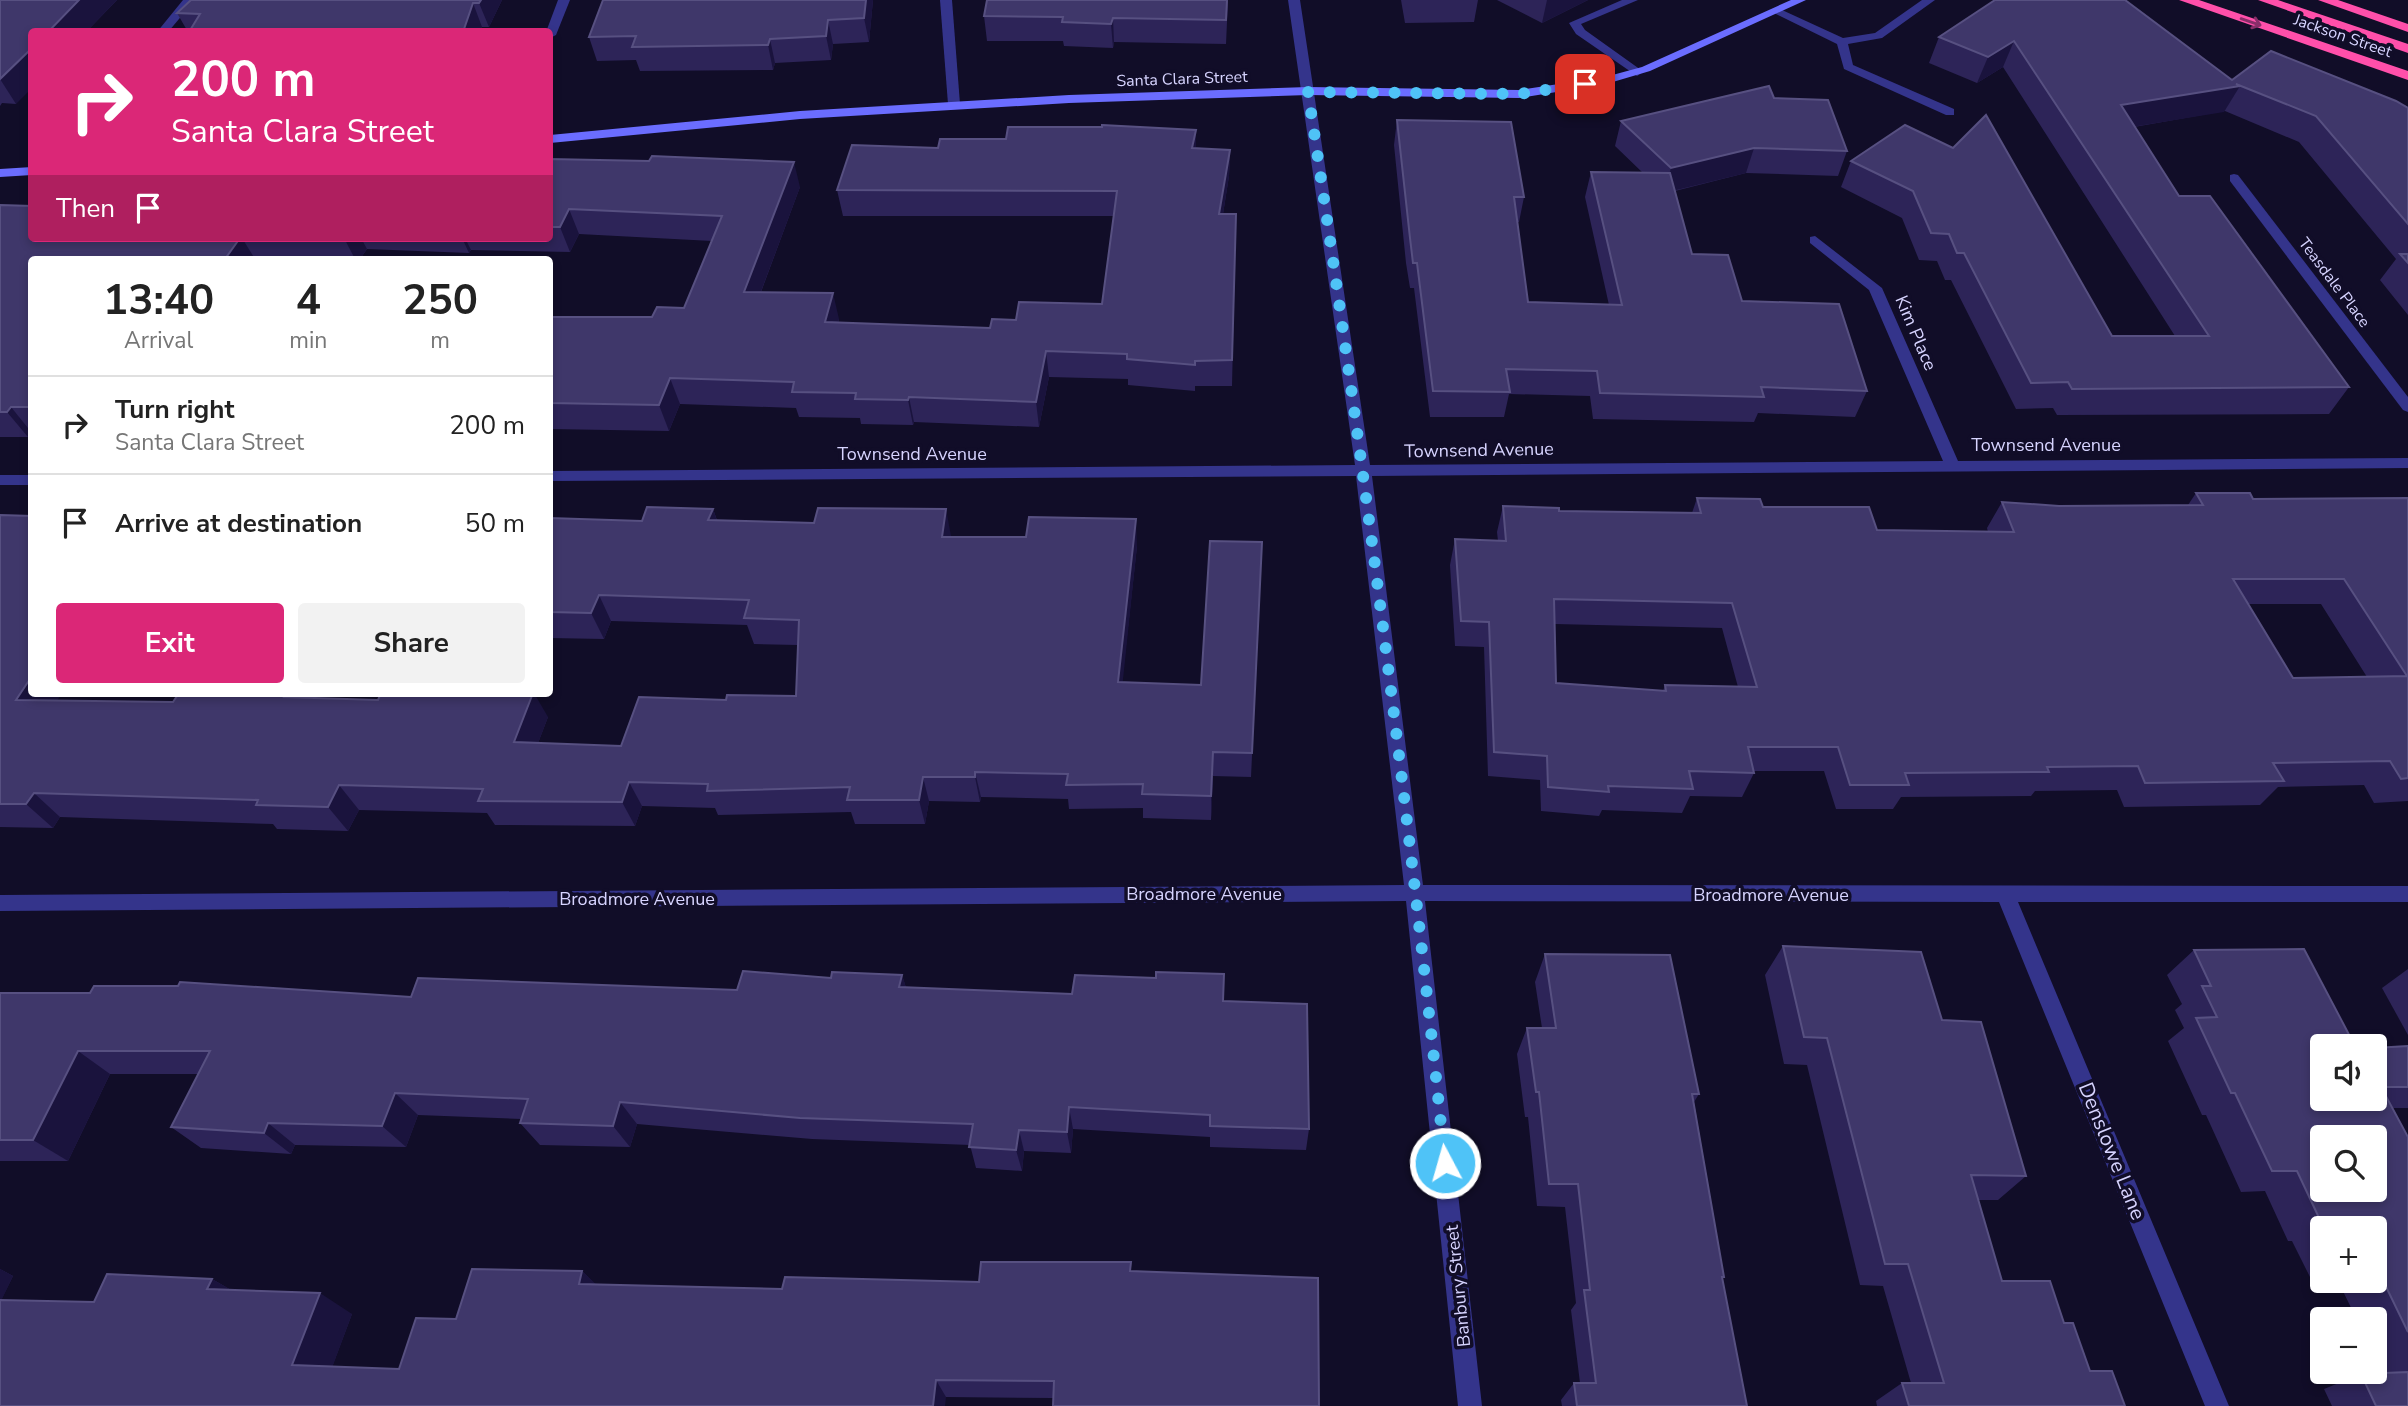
<!DOCTYPE html>
<meta charset="utf-8">
<style>
body{margin:0;font-family:"Nunito Sans",sans-serif;background:#f2f2f2;color:#222;height:100vh;display:flex;flex-direction:column;font-size:26px;white-space:nowrap}
*{box-sizing:border-box;margin:0}
p{font-size:23px;color:#767676}
.icon{flex:none;width:38px;height:38px;fill:none;stroke:currentColor;stroke-width:2;stroke-linecap:round;stroke-linejoin:round}
.map{position:relative;flex:1;overflow:hidden}
.sheet{position:absolute;left:28px;top:256px;width:525px;height:441px;display:flex;flex-direction:column;background:#fff;border-radius:7px;box-shadow:0 4px 10px #0003}
.sheet>*{flex:none}
.banner{position:absolute;left:28px;top:28px;width:525px;height:214px;border-radius:7px;box-shadow:0 4px 10px #0003;background:#db2777;color:#fff;overflow:hidden}
.tools{position:absolute;left:2310px;top:1034px;display:grid;gap:14px}
.tools a{display:grid;place-items:center;width:77px;height:77px;border-radius:7px;background:#fff;box-shadow:0 4px 10px #0003;font-size:35px}
.pin{position:absolute;display:grid;place-items:center;width:60px;height:60px;color:#fff;margin:-30px;border-radius:14px;box-shadow:0 4px 10px #0006}
.me{position:absolute;width:77px;margin:-38px;rotate:354deg;stroke-linejoin:round;filter:drop-shadow(0 0 5px #0008)}
.turn{display:flex;align-items:center;gap:24px;height:147px;padding:0 28px;font-size:32px}
.turn .icon{width:91px;height:91px;stroke-width:2.5}
.turn b{display:block;font-size:49px;line-height:60px}
.then{display:flex;align-items:center;height:66px;padding:0 28px;background:#0003;gap:14px;font-size:26px}
.eta{display:flex;justify-content:space-evenly;align-items:center;height:119px;text-align:center}
.eta b{font-size:42px;font-weight:700;line-height:49px}
.button{display:flex;gap:14px;margin-top:auto;padding:14px 28px}
.button a{flex:1;height:80px;border-radius:7px;background:#db2777;color:#fff;font-size:28px;font-weight:700;line-height:80px;text-align:center}
.button a+a{background:#f2f2f2;color:#222}
ul{padding:0;list-style:none}
li{display:flex;align-items:center;gap:21px;height:98px;padding:0 28px;border-top:2px solid #e0e0e0}
li div{flex:1}
li b{display:block;font-size:26px}
li em{font-style:normal}
.map>svg:first-child{display:block}
.lines{fill:none;stroke-linecap:round;stroke-linejoin:round}
.lane{fill:#34348b;fill-rule:evenodd}
.street{fill:#34348b;fill-rule:evenodd}
.secondary{fill:#6b6dff;fill-rule:evenodd}
.highway{fill:#ff4faa;fill-rule:evenodd}
.wall{fill:#2d2458;fill-rule:evenodd}
.shaded-wall{fill:#1a133d}
.building{fill:#3f376a;stroke:#575081;stroke-width:2;fill-rule:evenodd}
.oneway{stroke:#882e69}
.route{stroke:#4fc3f7;stroke-width:12;stroke-dasharray:0 21.6}
.labels{text-anchor:middle;stroke-width:7;stroke-linejoin:round;paint-order:stroke}
.far-street-label{font-size:16px;fill:#d7d4ff;stroke:#110d28}
.street-label{font-size:18px;fill:#d7d4ff;stroke:#110d28}
.near-street-label{font-size:21px;fill:#d7d4ff;stroke:#110d28}
</style>
<div class="map">
<svg width="2408" height="1406" viewBox="0 0 2408 1406">
<rect width="100%" height="100%" fill="#110d28"/>
<g class="lines">
<g class="lane">
<path d="M1622,0h16l-57,24 4,6 56,40 2,2 -6,4 -61,-42 -7,-11z"/>
<path d="M1922,0h13l-53,38 -34,6 5,21 101,44v6h-8l-102,-46 -7,-25 -65,-32 10,-2 61,28 32,-5z"/>
</g>
<g class="street">
<path d="M183,0h12l-27,32h-11z"/>
<path d="M558,0h12l-14,35 -6,3v-6h-4z"/>
<path d="M940,0h12l8,104 -6,4 -6,-4z"/>
<path d="M1288,0h12l70,465 573,-4 -74,-171 -59,-47v-6l5,-1 67,52 76,173 450,-3v10l-1036,8 51,409 985,1v16h-390l211,504h-24l-206,-504 -574,-1 57,505h-24l-52,-505 -1406,10v-16l1404,-10 -48,-409 -806,5v-10l805,-6z"/>
<path d="M2234,174l4,1 170,222v15l-5,-2 -173,-229v-6z"/>
<rect x="0" y="475" width="32" height="10"/>
</g>
<g class="secondary">
<path d="M1791,0h15l-156,71 -44,13 -87,14 -211,-3 -239,8 -269,16 -250,24v-8l250,-24 269,-16 239,-8 211,3 86,-13 37,-10z"/>
<path d="M32,167v8l-32,2v-8z"/>
</g>
<g class="highway">
<path d="M2179,0h20l209,71v9z"/>
<path d="M2258,0h20l130,44v9z"/>
<path d="M2318,0h20l70,24v8z"/>
</g>
</g>
<g class="wall">
<path d="M0,0h117l-31,32h-54l-16,72 -14,-1 -2,3z"/>
<path d="M191,0h311l-13,27h-7l-1,5h-293l-11,-19z"/>
<path d="M873,0l-4,42 -36,2 -2,16 -56,3 -2,7 -133,1 -4,-11 -39,1 -8,-24z"/>
<path d="M1228,0l-2,44 -112,-2 -1,6 -49,-2 -1,-5h-76l-3,-25z"/>
<path d="M1401,0h77l-4,22 -69,1z"/>
<path d="M1497,0h91l-46,23z"/>
<path d="M1995,0l237,80 176,28v207l-28,-35 16,-21 -97,-117 -74,-31 -91,16 45,69 170,191 -20,27 -272,1 -4,-7 -37,1 -65,-129h-6l-8,-19 -18,-1 -17,-42 -61,-31 10,-26 54,-36 207,211h63l-172,-269 -26,16 -48,-20 10,-26z"/>
<path d="M1774,98l73,53 -9,25 -92,-3 -71,18 17,63 50,47 125,90 -12,26 -97,-4 -4,9 -161,-3 -3,-23 -81,-2 -5,23h-74l-16,-129h-4l-4,-25 -12,-118 3,-25 127,77 -5,25h-2l11,80 81,3 -24,-108 6,-25 52,1 -28,-27 6,-25z"/>
<path d="M938,148h258l34,2 -1,26 -6,38h13l-4,172h-37v5l-67,-6v-6l-79,-2 -10,50 -125,-5 -1,3 -52,-1 -1,-6 -61,-1 -3,-9 -116,-4 -11,27 -119,-2v-112h102l32,-9 28,-67 -133,-7 -9,18 -99,-2 -2,3 -102,-4 -7,10h-328v174l-4,4h-28v-232l32,33h518v-79l250,28 -39,105 78,27 -1,4 152,5 26,-8 86,-16 12,-88h-271l-6,-26z"/>
<path d="M2196,493l57,6 155,-1v303l-34,2 -10,-18 -86,2 -18,18 -136,2 -7,-17 -82,1 -4,5 -130,1 -8,12h-57l-12,-38h-70v2l-12,24 -52,-1 -8,17 -80,-3 -3,6 -58,-5 -1,-31 -52,-4 -4,-129 -29,-1 -5,-81 5,-26 43,2 -1,-9 6,-26 56,5 133,2 5,-15 66,9 114,23 111,2 -1,-4 15,-26 57,4 129,-1zM2248,604h73l46,73 -74,1zM1555,624l167,4 16,59 -73,-2 -2,6 -107,-8z"/>
<path d="M713,509l4,11 234,17 186,9 -15,136 79,3 61,-143 -11,235 -38,-1 -2,44 -68,-2v-10l-74,1 -1,-10 -87,-2 -1,5 -51,-1 -4,23h-70l-4,-12 -133,3 -3,-7 -73,-2 -7,20 -140,-1 -8,-12 -128,-3 -11,21 -71,-2 -4,-5 -213,-7 -7,11 -53,-1v-312l57,186 116,1 6,-9h140l-3,5 232,19 -10,26 83,3 105,-46 70,-4 2,-51 -44,-1 -7,-19 -136,-4 -7,18 -54,-1v-120l92,3z"/>
<path d="M1783,946l159,74 84,156 -28,24h-20l24,81 62,42 26,48 35,35h-248l-1,-5 26,-18h9l-28,-97 -23,-1 -53,-220 -23,-1 -19,-89z"/>
<path d="M2194,950l128,149 53,-51 33,-2v62h-15l15,29v269h-76l-8,-17 37,-15 21,-1 -7,-15v-38h-18l-18,-37h-26l-21,-42h-4l-23,-50 -24,1 -35,-77h-4l-34,-74 16,-13 -9,-18 7,-6 -15,-29zM2322,1228h53v53h-53z"/>
<path d="M1545,954l154,140 -5,8 30,175 -2,2 25,127h-185l-1,-6 13,-17h6l-9,-73 5,-7 -11,-96 -28,-1 -9,-89h-3l-8,-63 10,-26h15l-7,-46z"/>
<path d="M2408,969v66l-26,-47z"/>
<path d="M902,975l4,13 317,13 86,128 -3,21 -96,-3v-10l-137,-8 -2,24 -47,-2 -2,20 -46,-3 -6,-23 -158,-6 -175,-15 -7,23 -90,-2 -20,-22 1,-4 -103,-4 -12,32 -111,-2 -4,9 -90,-6 -30,-21 28,-53h-89l-42,87h-68v-168l411,4 326,-7 94,-12z"/>
<path d="M1131,1262l-78,136 -107,-1 -946,9v-137l13,7 -12,24 93,2 118,-23 19,11 121,24 -20,53 67,2 57,-50 126,-48 14,14 186,4 197,-7z"/>
</g>
<g class="shaded-wall">
<path d="M79,0h38l-31,32h-38z"/>
<path d="M481,0h21l-13,27 -10,-24z"/>
<path d="M866,0h7l-4,42 -5,-24z"/>
<path d="M1547,0h41l-46,23z"/>
<path d="M473,3l9,24 -1,5h-18z"/>
<path d="M1113,18l1,24 -1,6 -2,-24z"/>
<path d="M828,20l5,24 -2,16 -5,-24z"/>
<path d="M770,39l5,24 -2,7 -5,-25z"/>
<path d="M2014,41l-11,26 -26,16 11,-26z"/>
<path d="M32,48v40l-16,16 -16,-25z"/>
<path d="M2240,86l-16,26 -117,19 14,-26z"/>
<path d="M1196,130v25l-4,-7z"/>
<path d="M1754,148l-8,25 -82,20 7,-25z"/>
<path d="M1230,150l-1,26 -10,63v-25z"/>
<path d="M794,162l6,25 -49,131 -7,-26z"/>
<path d="M569,209l10,25 -9,18 -10,-25z"/>
<path d="M240,238h2l13,21h-30z"/>
<path d="M344,238h17l6,11 -7,10h-5z"/>
<path d="M462,238h3l6,12 -2,3z"/>
<path d="M833,293l6,26 -8,29 -6,-26z"/>
<path d="M1046,351l3,26 -10,50 -3,-25z"/>
<path d="M670,378l10,26 -11,27 -10,-26z"/>
<path d="M909,397l5,25 -1,3 -5,-25z"/>
<path d="M11,407l21,26 -4,4 -21,-25z"/>
<path d="M713,509l9,26 -14,-15z"/>
<path d="M946,509l5,27 -4,27 -5,-26z"/>
<path d="M1136,519l1,27 -17,162 -2,-26z"/>
<path d="M599,595l12,26 -7,18 -13,-26z"/>
<path d="M32,676v17h30l-20,32 -26,-25z"/>
<path d="M286,693h33l-15,29 -20,-25z"/>
<path d="M533,693h1l14,24 -19,50 -15,-25z"/>
<path d="M1213,752v24l-2,44v-24z"/>
<path d="M975,772l6,25 -1,5 -5,-25z"/>
<path d="M923,777l6,24 -4,23 -6,-24z"/>
<path d="M629,782l13,24 -7,20 -13,-24z"/>
<path d="M339,785l20,25 -11,21 -20,-24z"/>
<path d="M34,793l26,24 -7,11 -27,-24z"/>
<path d="M902,975l8,24 -11,-12z"/>
<path d="M78,1051l32,23 -42,87 -35,-21z"/>
<path d="M395,1093l23,22 -12,32 -24,-21z"/>
<path d="M620,1102l17,22 -7,23 -17,-21z"/>
<path d="M1069,1107l4,22 -2,24 -4,-21z"/>
<path d="M268,1123l27,22 -4,9 -27,-21z"/>
<path d="M1019,1130l5,21 -2,20 -6,-21z"/>
<path d="M0,1269l13,7 -13,27z"/>
<path d="M582,1271l22,21 -25,-8z"/>
<path d="M212,1279l35,20 -40,-10z"/>
<path d="M320,1293l32,21 -26,70 -34,-19z"/>
<path d="M936,1380l10,17 -1,9h-12z"/>
</g>
<g class="building">
<path d="M0,0h79l-31,32h-16v16l-32,31z"/>
<path d="M191,0h290l-2,3h-6l-10,29h-274l11,-18 -23,-1z"/>
<path d="M603,0h263l-2,18 -36,2 -2,16 -56,3 -2,6 -136,2 4,-11 -47,1z"/>
<path d="M987,0h240l-1,20 -113,-2 -2,6 -49,-2 1,-5 -79,-1z"/>
<path d="M1995,0h130l107,80 39,-29 125,50 12,7v116l-92,-108 -80,-32 4,2 -119,19 58,91h31l139,191 -277,2 -4,-7 -37,1 -67,-130h-7l-8,-19 -18,-1 -18,-42 -62,-30 54,-36 48,23 33,-33 126,221h97l-195,-295 -26,16 -49,-20z"/>
<path d="M1769,86l5,12 54,2 19,51 -93,-3 -83,20 -50,-47z"/>
<path d="M1397,120l114,2 13,75h-10l14,105 94,3 -31,-133 79,1 22,81 36,1 14,46 97,3 28,87 -106,-4 3,10 -164,-4 -3,-22 -91,-2 4,23 -77,-1 -16,-128h-4l-3,-25z"/>
<path d="M1102,125l94,5 -4,18 38,2 -11,64h17l-4,146 -37,1v4l-68,-6v-5l-81,-3 -10,51 -127,-5 -1,3 -53,-1 1,-6 -64,-1 2,-10 -124,-4 -11,27 -109,-2v-86h102l5,-10 27,1 38,-92 -153,-7 -9,18h-10v-68l99,2 3,-5 142,6 -50,130 89,1 -8,29 165,6 2,-9 24,1 3,-18 83,2 15,-113 -280,-1 15,-45 86,3 2,-9h66l2,-12h94z"/>
<path d="M0,205l32,1v32h208l-15,21h-193v148h-21l-4,5h-7z"/>
<path d="M2400,254h8v9z"/>
<path d="M2196,493h54l3,6 155,-1v280l-7,1 -11,-18 -117,2 11,18 -139,2 -7,-17 -91,1 2,5 -144,1 4,12h-59l-12,-38h-90l6,26 -65,-2 4,18 -85,-3 1,6 -61,-5 -1,-31 -53,-4 -5,-130 -28,-1 -6,-82 51,2 -3,-35 56,2v3l142,2 -4,-15 63,1 3,8h106l8,23 137,2 -12,-30 57,4 144,-1zM2233,579h111l63,97 -114,2zM1554,599l178,4 25,84 -92,-2 1,6 -110,-8z"/>
<path d="M647,507l66,2 -5,11 106,3 4,-15 128,1 -4,28h84l3,-20 107,2 -18,163 83,3 9,-144 52,1 -10,211 -39,-1 -2,44 -69,-2 1,-10 -77,1 2,-11 -93,-2v5h-52l-4,23h-72l3,-13 -143,4 1,-7 -79,-2 -7,20 -144,-1 5,-12 -144,-4 -11,22 -72,-2 2,-5 -224,-7 -8,11h-26v-289l32,1v160l-16,24 157,2 6,-9h107l-2,4 94,3 3,-7h152l-19,49 107,4 18,-49 87,3 1,-5 69,1 3,-76 -55,-2 5,-18 -150,-5 -8,18 -41,-1v-94l92,3z"/>
<path d="M1783,946l138,6 21,68 39,2 45,154 -55,-1 31,106h48l14,42h9l17,48h22l13,35h-216l-7,-23h42l-36,-119h-23l-58,-226 -23,-1z"/>
<path d="M2304,949l51,97h-33v53h53v-51l33,-2v41h-27l27,50v195l-33,-68v-36h-46l-4,-7 -4,1 -24,-51h-25l-37,-78h-4l-35,-75 21,-1 -15,-31h9l-17,-36zM2322,1138h53v52h-53z"/>
<path d="M1545,954l125,1 29,139h-7l32,183h-2l25,129h-170l-3,-23h22l-12,-93h6l-12,-106h-29l-10,-92h-3l-9,-64h29z"/>
<path d="M743,971l88,7 1,-6 70,3 -3,12 173,7 3,-19 81,3v-6l68,2 -1,27 84,3 2,125 -99,-3v-11l-141,-8 -2,25 -48,-2 -3,20 -47,-3 4,-23 -173,-6 -180,-16 -7,24 -93,-3 8,-24 -133,-6 -13,33 -114,-3 -4,10 -93,-6 39,-76h-132l-45,89h-33v-147h90l4,-7h84l2,-4 231,15 7,-19 319,12z"/>
<path d="M981,1262h150l-1,9 188,7 1,128h-266l1,-25 -118,-1 -3,26h-933v-106l94,2 13,-28 105,5 -5,10 113,4 -28,72 107,4 17,-51 40,1 16,-50 110,2 -3,13 203,5 3,-12 194,5z"/>
<path d="M2408,1372v34h-32l-15,-32z"/>
</g>
<defs><path id="oneway-shaft" d="M-6 0H5M1.5-3L5.5 0L1.5 3" fill="none" stroke-width="1.6" stroke-linecap="round" stroke-linejoin="round" transform="scale(1.75)"/></defs>
<use class="oneway" href="#oneway-shaft" transform="translate(2251 22) rotate(19)"/>
<g class="lines">
<path class="route" d="M1445,1163c-37,-358 -83,-716 -137,-1071l211,2 66,-10"/>
</g>
<g class="labels">
<g class="far-street-label">
<text transform="translate(2343 35) rotate(19)" y="6">Jackson Street</text>
<text transform="translate(1182 78) rotate(-2)" y="6">Santa Clara Street</text>
<text transform="translate(2335 282) rotate(53)" y="6">Teasdale Place</text>
</g>
<g class="street-label">
<text transform="translate(1916 333) rotate(67)" y="6">Kim Place</text>
<text x="2046" y="451">Townsend Avenue</text>
<text transform="translate(1479 450) rotate(-1)" y="6">Townsend Avenue</text>
<text x="912" y="460">Townsend Avenue</text>
<text x="1204" y="900">Broadmore Avenue</text>
<text x="1771" y="901">Broadmore Avenue</text>
<text x="637" y="905">Broadmore Avenue</text>
<text transform="translate(1458 1286) rotate(-96)" y="6">Banbury Street</text>
</g>
<g class="near-street-label">
<text transform="translate(2112 1151) rotate(68)" y="7">Denslowe Lane</text>
</g>
</g>
</svg>
<div class="tools">
<a><svg class="icon" aria-label="sound" viewBox="0 0 24 24"><path d="M4 9h4l5-4v14l-5-4H4zM17 9q2 3 0 6"/></svg></a>
<a><svg class="icon" aria-label="search" viewBox="0 0 24 24"><circle cx="10" cy="10" r="6"/><path d="M15 15l6 6"/></svg></a>
<a>+</a>
<a>−</a>
</div>
<div class="pin" style="left:1585px;top:84px;background:#d93025"><svg class="icon" aria-label="arrive" viewBox="0 0 24 24"><path d="M6 21V4h12l-3 4 3 4H6"/></svg></div>
<svg class="me" style="left:1445px;top:1163px" viewBox="-20 -20 40 40"><circle r="17" fill="#4fc3f7" stroke="#fff" stroke-width="3"/><path d="M0-11L8 9 0 5-8 9z" fill="#fff"/></svg>
<div class="banner">
<div class="turn"><svg class="icon" aria-label="right" viewBox="0 0 24 24"><path d="M7 20v-9h11M14 6l5 5-5 5"/></svg><div><b>200 m</b>Santa Clara Street</div></div>
<div class="then">Then<svg class="icon" aria-label="arrive" viewBox="0 0 24 24"><path d="M6 21V4h12l-3 4 3 4H6"/></svg></div>
</div>
<section class="sheet">
<div class="eta">
<div><b>13:40</b><p>Arrival</p></div>
<div><b>4</b><p>min</p></div>
<div><b>250</b><p>m</p></div>
</div>
<ul>
<li><svg class="icon" aria-label="right" viewBox="0 0 24 24"><path d="M7 20v-9h11M14 6l5 5-5 5"/></svg><div><b>Turn right</b><p>Santa Clara Street</p></div><em>200 m</em></li>
<li><svg class="icon" aria-label="arrive" viewBox="0 0 24 24"><path d="M6 21V4h12l-3 4 3 4H6"/></svg><div><b>Arrive at destination</b></div><em>50 m</em></li>
</ul>
<div class="button"><a>Exit</a><a>Share</a></div>
</section>
</div>
